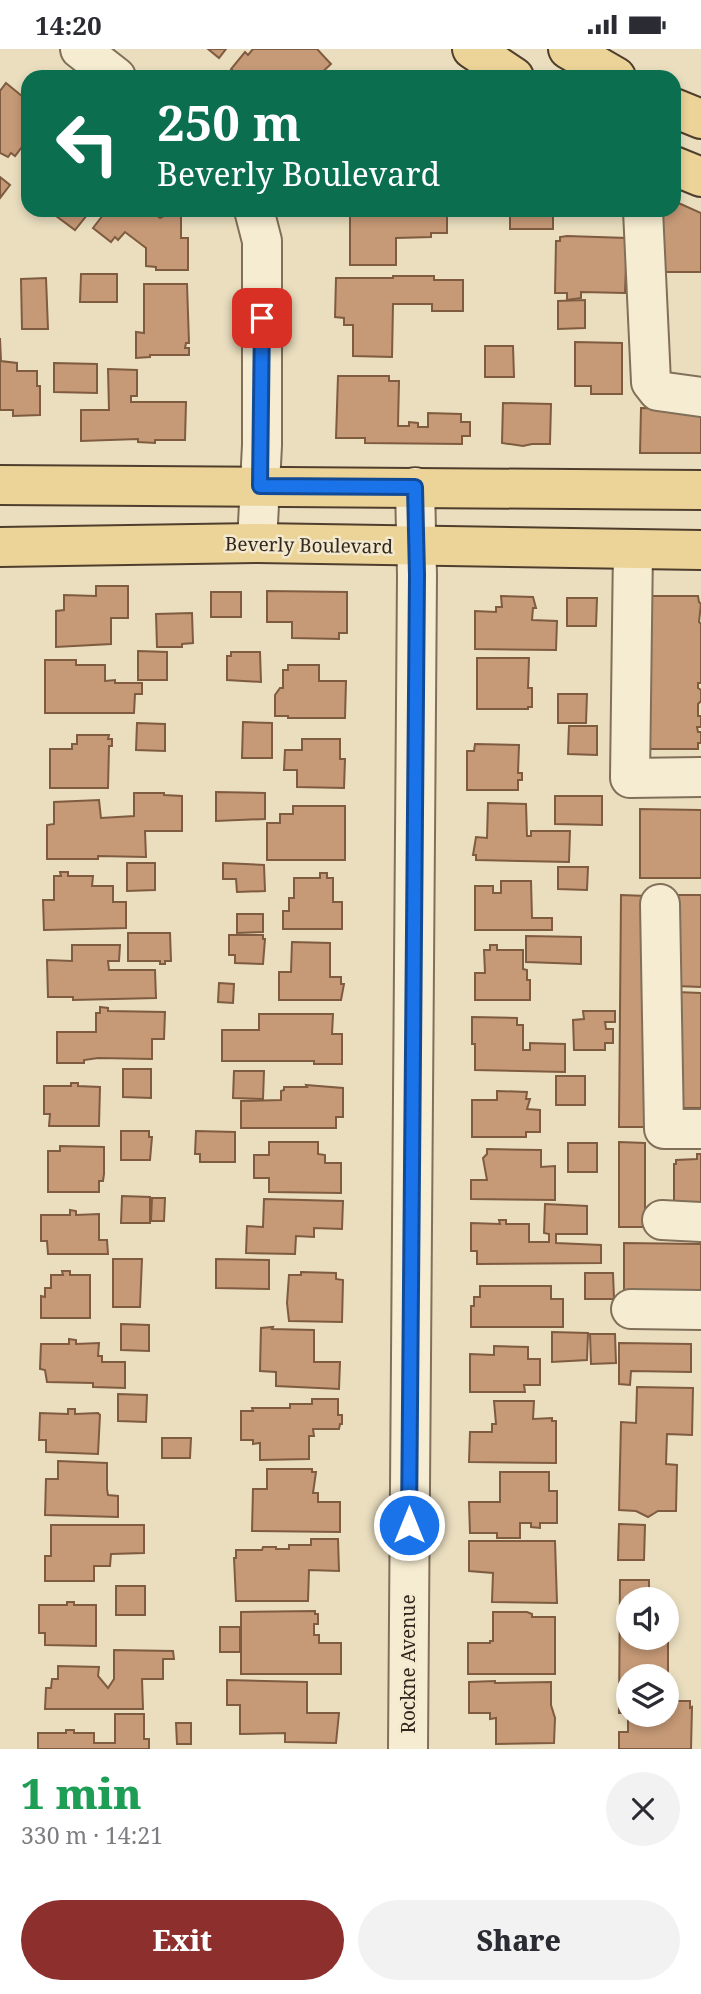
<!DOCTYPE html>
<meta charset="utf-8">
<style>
body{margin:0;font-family:"Noto Serif",serif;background:#f2f2f3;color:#2b2b33;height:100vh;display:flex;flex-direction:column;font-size:26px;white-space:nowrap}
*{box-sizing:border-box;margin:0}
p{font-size:23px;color:#7c7c81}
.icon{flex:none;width:38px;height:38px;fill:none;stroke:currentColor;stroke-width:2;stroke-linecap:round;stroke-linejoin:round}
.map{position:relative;height:1700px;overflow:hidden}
.panel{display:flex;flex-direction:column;background:#fff;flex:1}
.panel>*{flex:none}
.hud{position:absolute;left:21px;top:21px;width:660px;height:147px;border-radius:21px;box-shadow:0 4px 10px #0003;background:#0b6e4f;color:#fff;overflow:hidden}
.controls{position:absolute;left:616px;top:1538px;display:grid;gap:14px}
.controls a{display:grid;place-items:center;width:63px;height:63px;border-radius:50%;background:#fff;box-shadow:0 4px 10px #0003;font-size:35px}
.pin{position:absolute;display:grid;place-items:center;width:60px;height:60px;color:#fff;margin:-30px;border-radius:14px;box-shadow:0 4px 10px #0006}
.me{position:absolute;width:77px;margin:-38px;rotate:0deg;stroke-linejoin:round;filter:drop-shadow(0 0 5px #0008)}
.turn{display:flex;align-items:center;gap:24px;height:147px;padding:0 21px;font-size:32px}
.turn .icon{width:91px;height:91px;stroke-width:2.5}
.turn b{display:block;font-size:49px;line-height:60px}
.round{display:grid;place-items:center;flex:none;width:74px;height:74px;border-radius:37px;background:#f2f2f3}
.overview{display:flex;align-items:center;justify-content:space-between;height:119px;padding:0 21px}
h1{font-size:42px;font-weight:800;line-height:52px;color:#1e9e55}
.button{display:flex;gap:14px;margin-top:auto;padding:14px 21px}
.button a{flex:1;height:80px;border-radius:42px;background:#8c2f2d;color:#fff;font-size:28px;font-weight:800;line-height:80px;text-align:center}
.button a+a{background:#f2f2f3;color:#2b2b33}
.status{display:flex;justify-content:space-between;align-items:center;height:49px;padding:0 35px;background:#fff;direction:ltr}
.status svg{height:19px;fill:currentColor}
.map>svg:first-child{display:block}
.building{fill:#c69a77;stroke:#7f5b40;stroke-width:2;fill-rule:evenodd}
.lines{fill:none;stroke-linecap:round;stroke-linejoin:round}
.minor-casing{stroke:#816f59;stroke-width:42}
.major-casing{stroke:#4f3e2d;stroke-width:42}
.minor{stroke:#f6ecd1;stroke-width:38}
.major{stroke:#ecd498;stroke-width:38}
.route-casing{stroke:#114b97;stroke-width:18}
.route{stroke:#1a73e8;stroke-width:12}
.labels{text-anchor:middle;stroke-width:5;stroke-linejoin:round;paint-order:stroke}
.street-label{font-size:19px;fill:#32271c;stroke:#f2e9ce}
</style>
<div class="status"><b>14:20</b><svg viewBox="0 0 49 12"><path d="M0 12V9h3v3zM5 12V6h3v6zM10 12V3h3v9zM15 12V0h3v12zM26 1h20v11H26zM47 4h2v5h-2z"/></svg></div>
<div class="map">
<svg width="701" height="1700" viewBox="0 0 701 1700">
<rect width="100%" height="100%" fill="#eadebf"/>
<g class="building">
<path d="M208,0h18l-7,9z"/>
<path d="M253,0h64l14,15 -14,13h-76l-10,-8 14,-17 3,3z"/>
<path d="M6,34l22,18v38l-13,17 -4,-3 -3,4 -8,-4v-62z"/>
<path d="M0,128l10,8 -10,13z"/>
<path d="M674,152l27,12v59h-40l-1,-62h14z"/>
<path d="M48,161h43l-16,20z"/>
<path d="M107,161h52l-4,4 5,4 10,-5 11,1v24h7v32h-32v-3l-10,-1v-18l-21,-16 -7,8 -3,-3 -4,5 -18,-14z"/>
<path d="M350,161h97v23h-16v4l-35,1v27h-46z"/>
<rect x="510" y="161" width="43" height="19"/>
<path d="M567,187l60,2 -2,55 -44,-1v6l-14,2v-7h-12l1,-52h4v-4z"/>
<path d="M81,225h36v28h-37z"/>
<path d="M393,227h41v4h29v31h-31v-7h-39l-1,53 -39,-1v-31h-9v-7l-9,-1 1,-39h57z"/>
<path d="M46,229l2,51h-26l-1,-50z"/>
<path d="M144,235h43l2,59h-3l-1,5h4v7h-39v2l-14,1v-26l8,1z"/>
<path d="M585,251v28l-27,1v-28z"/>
<path d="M0,289l1,23 16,2v8h20v15h3v29l-27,1v-6h-13z"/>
<path d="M575,293l47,1v51h-31v-8h-16z"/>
<path d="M485,297h28l1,31h-29z"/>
<path d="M54,314l43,1v29l-43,-1z"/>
<path d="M108,320l29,1v26h-6v6h55l-1,38h-30v3l-17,-1v-3l-57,2v-31h28z"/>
<path d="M338,327h51v5h10l-1,45h11v-4l9,1v4h10v-14l33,1v8h9v14h-8v8l-97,-1v-5h-29z"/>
<path d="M503,354l48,1 -1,40h-18l-9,2 -21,-3z"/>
<path d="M641,359l60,1v44h-61z"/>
<path d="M96,537h32v32h-17v26l-55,3v-36l8,-1v-15l32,1z"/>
<path d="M267,542l80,1v41h-8v6l-47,-1v-16h-25z"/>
<rect x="211" y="543" width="30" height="25"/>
<path d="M501,547l32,1 3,11h-3l-1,12 25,1 -1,29 -81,-1v-38l21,1v-5h6z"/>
<path d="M641,547h57l1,6 2,2 -2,18 2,2v59h-3v5l3,2v11l-3,3v12h3v11h-4l1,5h3v11h-3v6h-47l-11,-16z"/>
<path d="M567,549h30l-1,28h-29z"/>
<path d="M192,564l1,30 -11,1v3h-25l-1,-33z"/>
<path d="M138,602l29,1v28h-29z"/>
<path d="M231,603h29l1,30 -34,-2v-24h4z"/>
<path d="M477,609h52l-1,30h4v19h-4v2h-51z"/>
<path d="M45,611h31v5h29v16l10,-1v3h27v11h-7l-1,19h-89z"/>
<path d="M288,616h31v16h27l-1,37h-57v-2h-13v-21l5,-7h3v-18h5z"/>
<path d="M558,645h29l-1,29h-28z"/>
<path d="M243,673l29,1v35h-30z"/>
<path d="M137,674l28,1v27l-29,-1z"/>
<path d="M569,677h28v29l-29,-1z"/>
<path d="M77,686h32l-1,4h4v7h-3l-1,42h-58v-39h22v-5h5z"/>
<path d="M302,690h38v20h5l-1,29 -47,-1v-17h-13l1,-20h17z"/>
<path d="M475,695l44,1 -1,28h4v7h-4v10h-51v-39h7z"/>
<path d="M216,743l49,1v26l-49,2z"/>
<path d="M134,744h30v2l18,1v35h-37l1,26 -48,-1v3h-51v-34l7,-1v-22l45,-2 2,18 33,-2z"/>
<path d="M555,747h47v29l-47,-1z"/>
<path d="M488,754l38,1 1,32h4v-5h39l-1,31 -93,-2v-5h-3l3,-18 11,1z"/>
<path d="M293,757h52v54h-78v-37h13v-9h13z"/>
<path d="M640,760l61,1v68h-61z"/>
<path d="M127,814h28v27l-28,1z"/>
<path d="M223,814l41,2 1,26 -28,1 -1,-13h-13z"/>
<path d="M558,818h30l-1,23 -29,-1z"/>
<path d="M60,823h8v4h25l-1,10h21v16h13v26l-82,2 -1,-30h11v-24h7z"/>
<path d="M320,824h7v5h6v24h9v27h-59v-18h6v-13h5v-20h26z"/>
<path d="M501,832h30l1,37h20v12h-77v-44h18v7h8z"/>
<path d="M621,846l26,1 -2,231h-26z"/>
<path d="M677,846h24v92l-24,-1z"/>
<path d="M237,865h26v18l-26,1z"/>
<path d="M128,884h42l1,28h-6v3h-5v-3h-32z"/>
<path d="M229,886h34v4h2l-2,25 -28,-1v-8h-6z"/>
<path d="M526,887l55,1v27l-55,-2z"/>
<path d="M292,893l38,1v34h11v7h3l-3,16h-62v-28h12z"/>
<path d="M72,896h48l-1,16h-11l1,9h46l1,28 -83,2v-3h-25l-1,-37 25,1z"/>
<path d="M490,896h7v5h26v19l4,1v10h3v20h-55v-27h10l-1,-23h6z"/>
<path d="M219,934l15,1 -1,19 -15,-1z"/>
<path d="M677,943l24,1v115h-25z"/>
<path d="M100,958l8,1v3l57,1 -1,27h-12v20l-54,-1 -14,2v3h-27v-31h39v-19h4z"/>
<path d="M583,962h32v11h-10l1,7h7v14h-8v7h-31l-1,-30 11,-1z"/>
<path d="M259,965h74l-1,20h10v30h-28v-3h-92v-31h37z"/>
<path d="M472,968l45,1v7h6v25h7v-7l35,1v28l-90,-2v-26h-3z"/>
<path d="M123,1020h28v29l-28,-1z"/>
<path d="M234,1022h30l-1,28 -30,-1z"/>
<rect x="556" y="1027" width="29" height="29"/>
<path d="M71,1034h7v3l22,1 -1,39h-50l1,-12h-6v-28h27z"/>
<path d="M306,1036l37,3v29h-7v11h-95v-27l40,-1v-9l3,-1v-3h23z"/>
<path d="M497,1042l30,1 -1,7h4l-3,10 13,1v22h-14v5h-54v-37h25z"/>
<path d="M121,1082h28v6h3l-2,23h-29z"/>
<path d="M196,1082l39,1v30h-35v-8h-5z"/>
<path d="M269,1093h49v12l7,1v8h16v30l-72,-1v-14h-15v-23h15z"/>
<path d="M619,1093l26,1v84h-26z"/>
<rect x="568" y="1094" width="29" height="29"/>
<path d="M60,1097l44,1v27l-1,7h-4v11h-51v-41h12z"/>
<path d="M487,1100l54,1v17l14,-1v34l-84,-1v-19h16l-4,-22 4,-4z"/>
<path d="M697,1105h4v56h-27v-46h2v-4l21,-1z"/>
<path d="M122,1147l28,1v26h-29z"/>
<path d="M152,1149h13l-1,23h-13z"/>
<path d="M264,1150l79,2 -1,28 -28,-1v9l-18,-1 -1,18 -49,-1 1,-27 16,1z"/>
<path d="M545,1155l42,2v28h-31v9l45,2v18l-124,1v-13h-6v-28l29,1 -1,-4h7v4h23v18h20v-8l-5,-1z"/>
<path d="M70,1161l6,1v4l23,-1v26h8l1,14h-60l-1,-13h-6v-26h29z"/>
<path d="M624,1194l77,1v49l-77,-1z"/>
<path d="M113,1210h29l-2,48h-27z"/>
<path d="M216,1210l53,1v29l-53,-1z"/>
<path d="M62,1222h8v4h20v43h-49v-22l4,1v-9h6v-13h12z"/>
<path d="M301,1223l35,1v6l7,1 -1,42 -53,-1 -2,-18 2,-28h12z"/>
<path d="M585,1224h28l1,26h-29z"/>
<path d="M480,1237h71v13h12v28h-92v-21h3v-9h6z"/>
<path d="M121,1275l28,1v26l-28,-1z"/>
<path d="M273,1278l-1,2 42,1v32h26l-1,27 -63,-3v-14l-16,-1 1,-43z"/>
<path d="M552,1283l36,1 -1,27 -35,2z"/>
<path d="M590,1285h25l1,29 -25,1z"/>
<path d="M69,1290l7,1v4l23,-1 -1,13h4v6h23v26l-32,-1v-4l-46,-1 -2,-12 -5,-1 1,-25h28z"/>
<path d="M619,1294l72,1v28l-60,-1 -1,14 -11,-1z"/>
<path d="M494,1297l34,1v12h12v26h-16l1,7h-55v-38l24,1z"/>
<path d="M637,1338l56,1 -1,47 -25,-1 -1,30 11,1 -1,46h-18l-10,6 -12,-6 -17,-1 2,-88 15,1z"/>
<path d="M118,1345l29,1 -1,27 -28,-1z"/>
<path d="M312,1350h26v16h4v9h-2l-1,5h-26l1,7h-5v23l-49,1v-17l-7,1v-4h-12v-29h12l-1,-3h38v-4h22z"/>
<path d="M494,1352h40l-1,18 19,-1v3h4v42l-87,-1 1,-30h22v-8h4z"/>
<path d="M68,1360h7v5l23,-1 2,2 -2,39 -52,-2v-12h-7l1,-27 28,1z"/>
<path d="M162,1389h29l-1,20h-28z"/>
<path d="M58,1412l49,2v26l1,6 10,1v21l-73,-2 1,-36h12z"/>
<path d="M267,1420h45v3h4l-3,21h5v9h22v30l-88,-1 1,-42h14z"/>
<path d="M500,1423h49v19h8v32h-17v5l-9,-1v-4h-11v15h-23v-5h-27l-1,-31h31z"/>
<path d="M619,1475l26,1 -1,35h-26z"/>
<path d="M51,1476h93v28l-33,1 -1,12h-16v15h-49v-25h6z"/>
<path d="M311,1490h27l1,32 -30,-1 -1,31h-72l-2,-43h2v-8h26l1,-3h13v2h13v-4h22z"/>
<path d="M469,1492h86l2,62 -65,-1 1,-29 -24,-2z"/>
<path d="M620,1531h29v19h-21v39h39l1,-28v91h22v7l2,-1 -1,42h-72v-17h9v-19h-9zM628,1628h39v38h-39z"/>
<rect x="116" y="1537" width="29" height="29"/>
<path d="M67,1553h7v3h22v41l-51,-1v-12h-6v-28h28z"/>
<path d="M315,1562v3h3v10h-4v11h5v8h22v31h-100v-62z"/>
<path d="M493,1563h34l5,2v3h23v57h-87v-31h22v-2h3z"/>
<rect x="220" y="1578" width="20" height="25"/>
<path d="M114,1601l59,1 1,8h-11v20h-21l1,30h-98l1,-21h5l1,-9h6v-13l41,1 -1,9 10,12 6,-9z"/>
<path d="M227,1631l80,2v31h32l-3,30 -51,-1v-9l-45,1v-29h-13z"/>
<path d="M495,1632v2l56,-1v23l4,13 -1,25 -58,1v-26l-6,1v-6h-21v-31z"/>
<path d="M115,1665h29v25h5v10h-111v-16h28v-3h8v3h20v10h21z"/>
<path d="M176,1674h15v21h-14z"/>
</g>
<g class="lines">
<defs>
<g id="minor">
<path d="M80,0l36,28"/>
<path d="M254,161l8,31v204l-5,98"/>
<path d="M643,161l8,172 7,9 43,6"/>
<path d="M633,500l-3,229 71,-1"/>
<path d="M660,855l4,225h37"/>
<path d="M662,1171l39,2"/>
<path d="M631,1260l70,1"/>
<path d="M408,1700l9,-1174 -2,-88"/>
</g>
<g id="major">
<path d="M472,0l42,28"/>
<path d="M568,0l48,28"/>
<path d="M674,59l27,11"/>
<path d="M674,117l27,11"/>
<path d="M0,436l701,5"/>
<path d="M0,498l257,-4 444,7"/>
</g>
</defs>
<use href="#minor" class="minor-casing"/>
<use href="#major" class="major-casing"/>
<use href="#minor" class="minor"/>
<use href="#major" class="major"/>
</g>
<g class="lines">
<defs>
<path id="route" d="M262,269l-2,168 155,1 2,88 -8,950"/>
</defs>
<use href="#route" class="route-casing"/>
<use href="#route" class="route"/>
</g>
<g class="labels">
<g class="street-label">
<text transform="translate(309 496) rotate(1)" y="7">Beverly Boulevard</text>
<text transform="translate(408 1615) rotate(-90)" y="7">Rockne Avenue</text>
</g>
</g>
</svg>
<div class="controls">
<a><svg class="icon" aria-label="sound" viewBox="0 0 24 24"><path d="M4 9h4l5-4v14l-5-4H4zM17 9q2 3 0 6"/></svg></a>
<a><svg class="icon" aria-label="layers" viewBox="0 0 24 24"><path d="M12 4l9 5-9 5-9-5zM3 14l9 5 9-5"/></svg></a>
</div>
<div class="pin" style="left:262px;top:269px;background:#d93025"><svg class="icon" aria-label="arrive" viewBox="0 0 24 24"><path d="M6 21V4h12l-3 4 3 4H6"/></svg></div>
<svg class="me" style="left:409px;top:1476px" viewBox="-20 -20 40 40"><circle r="17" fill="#1a73e8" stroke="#fff" stroke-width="3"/><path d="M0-11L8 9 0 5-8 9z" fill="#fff"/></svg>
<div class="hud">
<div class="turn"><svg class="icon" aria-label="left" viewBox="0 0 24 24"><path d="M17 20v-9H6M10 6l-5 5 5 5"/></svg><div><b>250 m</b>Beverly Boulevard</div></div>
</div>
</div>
<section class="panel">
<div class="overview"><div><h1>1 min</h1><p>330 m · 14:21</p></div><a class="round"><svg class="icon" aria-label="close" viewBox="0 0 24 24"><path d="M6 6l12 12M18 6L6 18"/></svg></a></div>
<div class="button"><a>Exit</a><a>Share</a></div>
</section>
